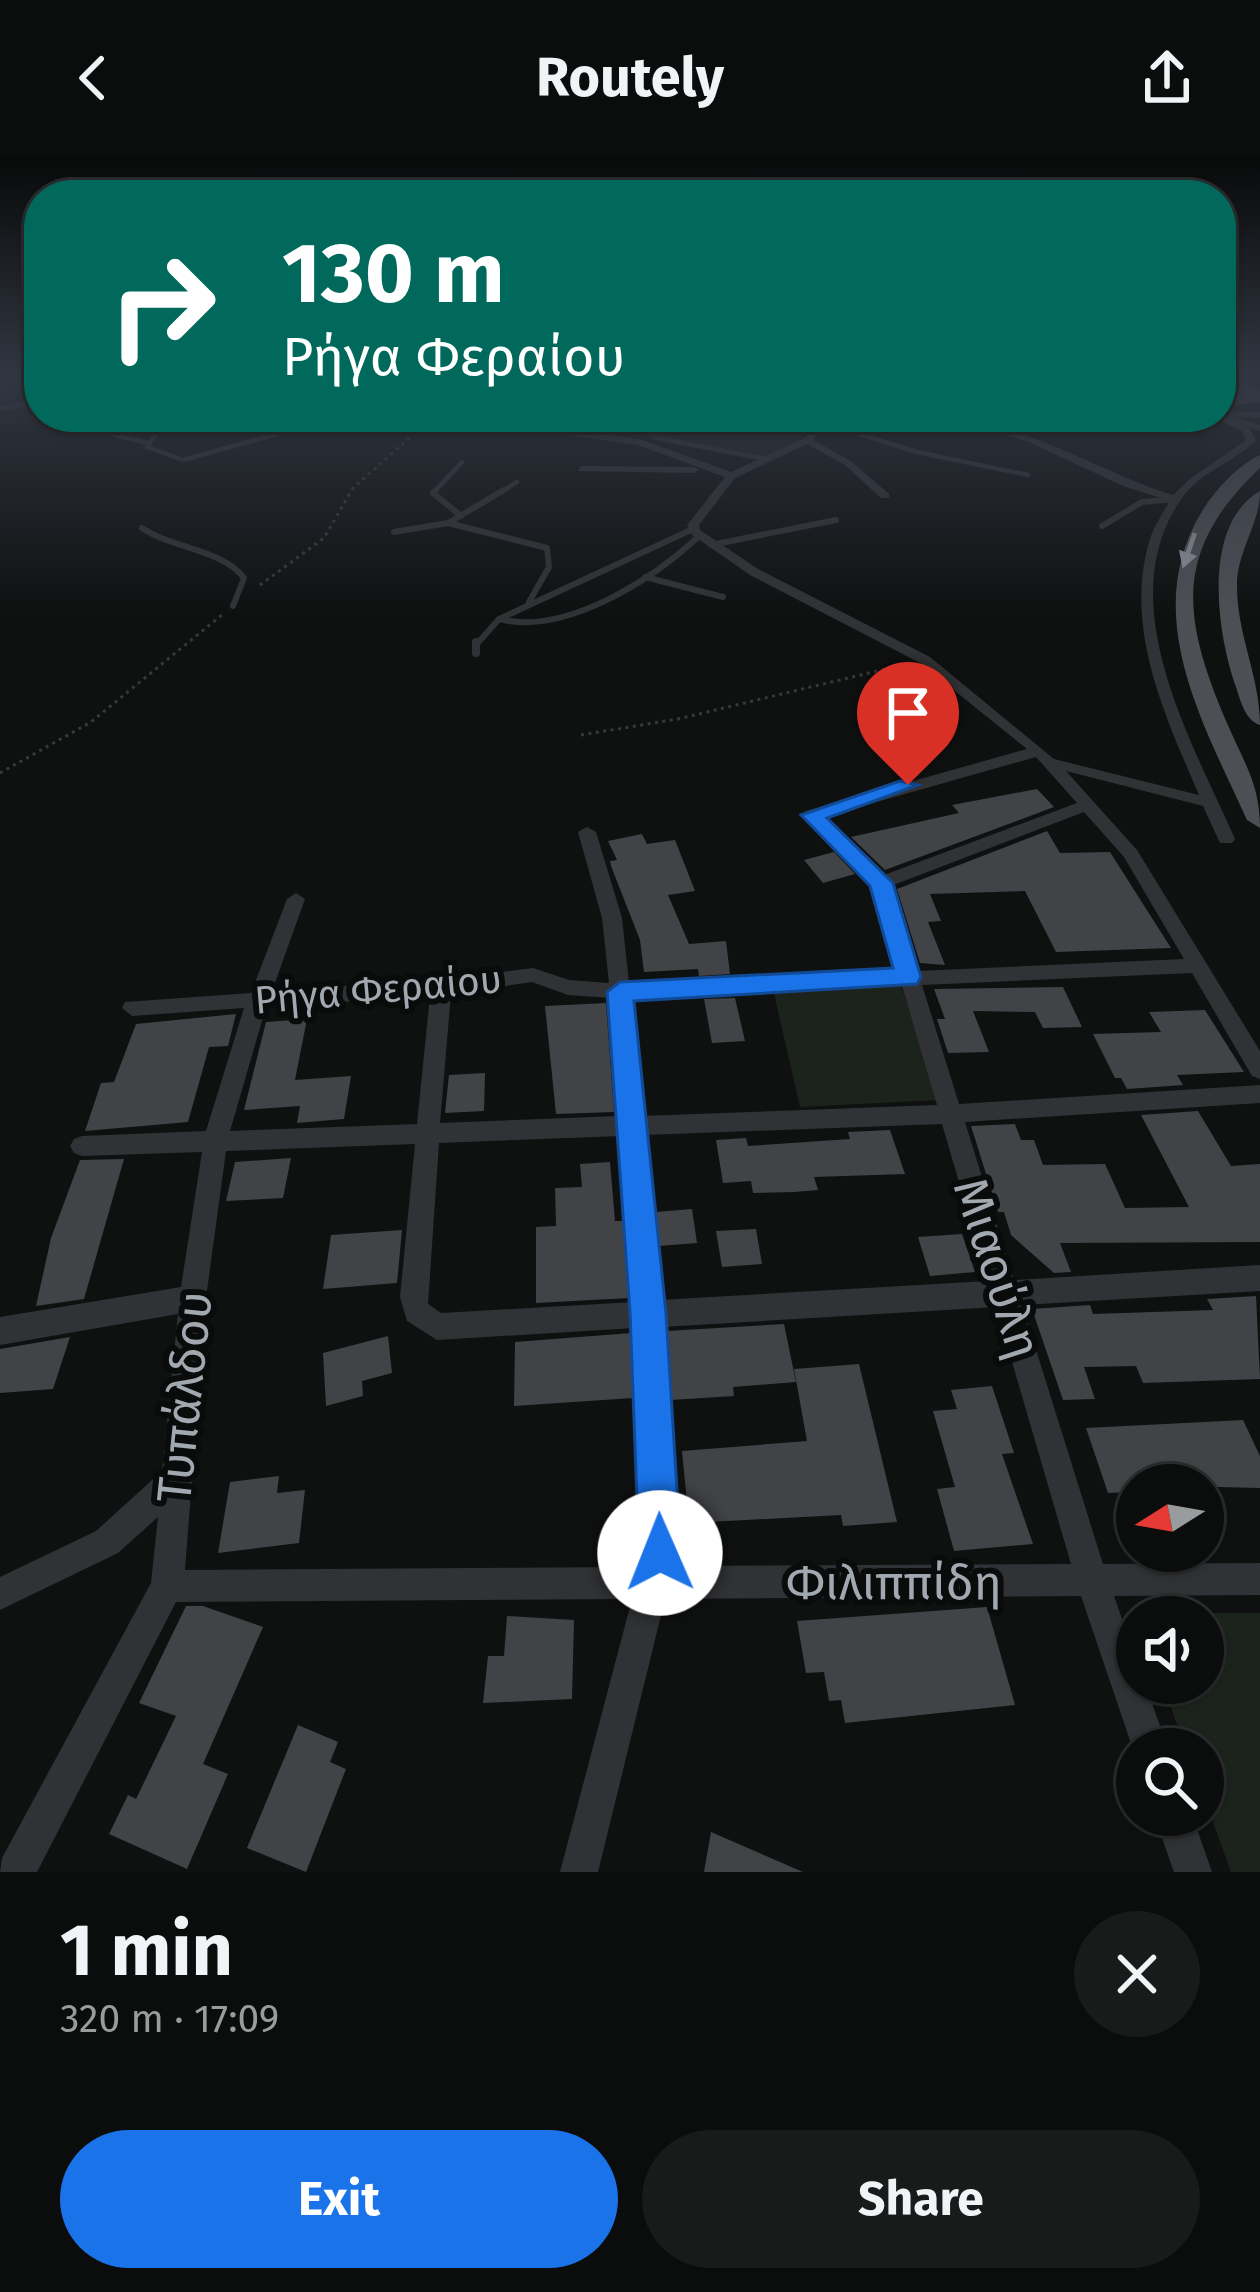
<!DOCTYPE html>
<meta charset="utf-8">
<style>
body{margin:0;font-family:"Fira Sans",sans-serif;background:#191a1a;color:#f1f3f6;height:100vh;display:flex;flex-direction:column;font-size:45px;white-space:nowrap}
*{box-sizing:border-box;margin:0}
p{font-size:39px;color:#9a9b9d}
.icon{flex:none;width:66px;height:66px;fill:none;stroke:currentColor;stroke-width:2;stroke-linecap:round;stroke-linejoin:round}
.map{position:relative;height:1716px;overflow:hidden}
.details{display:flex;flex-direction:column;background:#0b0c0c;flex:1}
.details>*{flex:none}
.hud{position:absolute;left:24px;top:24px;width:1212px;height:252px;border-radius:48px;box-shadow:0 3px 9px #0004,0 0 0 3px #2b2c2d;background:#00695c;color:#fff;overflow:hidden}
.needle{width:78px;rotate:259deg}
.buttons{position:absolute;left:1116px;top:1308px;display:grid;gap:24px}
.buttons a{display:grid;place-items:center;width:108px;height:108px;border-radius:50%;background:#0b0c0c;box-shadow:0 3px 9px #0004,0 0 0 3px #2b2c2d;font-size:60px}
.pin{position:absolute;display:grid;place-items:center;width:102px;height:102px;color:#fff;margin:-123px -51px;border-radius:50% 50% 50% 0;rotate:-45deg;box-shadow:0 0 12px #0007}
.pin .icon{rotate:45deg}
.me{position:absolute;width:132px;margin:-66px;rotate:359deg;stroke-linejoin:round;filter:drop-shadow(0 0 9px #0008)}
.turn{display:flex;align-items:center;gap:42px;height:252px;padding:0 60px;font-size:54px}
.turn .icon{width:156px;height:156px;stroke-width:2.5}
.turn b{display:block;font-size:84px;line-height:102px}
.round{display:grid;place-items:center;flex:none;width:126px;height:126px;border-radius:63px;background:#191a1a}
.headline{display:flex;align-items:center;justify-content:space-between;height:204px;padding:0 60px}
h1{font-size:72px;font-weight:700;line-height:90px}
.primary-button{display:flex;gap:24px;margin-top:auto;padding:24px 60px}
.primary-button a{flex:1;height:138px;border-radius:72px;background:#1a73e8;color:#fff;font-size:48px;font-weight:700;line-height:138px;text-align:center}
.primary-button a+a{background:#191a1a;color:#f1f3f6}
header{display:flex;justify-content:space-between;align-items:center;height:156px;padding:0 60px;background:#0b0c0c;font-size:54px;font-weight:700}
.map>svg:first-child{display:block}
.built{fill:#1c1c1d}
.green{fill:#1c231c}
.building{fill:#414346}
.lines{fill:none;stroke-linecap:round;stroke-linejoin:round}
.path{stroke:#37393c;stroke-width:3;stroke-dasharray:3 4.5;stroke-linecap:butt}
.service-far2{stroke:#313235;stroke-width:4.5}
.service-far1{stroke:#313235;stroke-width:6}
.service{stroke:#313235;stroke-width:8}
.minor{fill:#313235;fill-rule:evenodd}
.tertiary{fill:#313235;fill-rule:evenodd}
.primary{fill:#4d4f54;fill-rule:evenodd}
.oneway{fill:#8d9299}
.route{fill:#1a73e8;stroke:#114b97;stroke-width:3}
.labels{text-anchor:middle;stroke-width:12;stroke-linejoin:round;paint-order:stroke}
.street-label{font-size:39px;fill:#a2a8b0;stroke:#0a0b0b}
.near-street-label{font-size:48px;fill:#a2a8b0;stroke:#0a0b0b}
</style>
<header><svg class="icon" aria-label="back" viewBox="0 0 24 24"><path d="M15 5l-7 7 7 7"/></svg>Routely<svg class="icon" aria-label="share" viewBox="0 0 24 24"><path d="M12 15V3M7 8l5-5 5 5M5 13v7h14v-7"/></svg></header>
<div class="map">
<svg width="1260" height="1716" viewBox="0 0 1260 1716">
<rect width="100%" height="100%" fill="#0f1010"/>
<path class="built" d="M535,261h286l-23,25 -42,18z"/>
<g class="green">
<path d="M900,827l40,117 -140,7 -27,-118z"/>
<path d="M1137,1457h123v259h-29l-28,-77v-46h-17l-24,-66h41v-66z"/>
</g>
<g class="building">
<path d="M1239,226l21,7v13l-39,5v-21z"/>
<path d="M1037,633l17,18 -169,63 -34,-33 108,-24 -7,-8z"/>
<path d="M1047,675l13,22 50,-1 61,96 -115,4 -31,-61 -95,3 11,27 -13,1 17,43 -25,-2 -23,-74z"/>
<path d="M642,678l5,10 28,-4 20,51 -27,4 21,49 37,-3 4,33 -31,2 -1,-7 -54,3 -4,-32 -29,-74 -1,-5 7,-1 -9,-19z"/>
<path d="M834,696l21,22 -32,9 -19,-23z"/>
<path d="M1063,831l19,40 -39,1 -8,-16 -62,-1 16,41 -41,1 -11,-34h8l-11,-30z"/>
<path d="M735,842l10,43 -33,2 -8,-44z"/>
<path d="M606,847l8,109 -58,2 -11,-108z"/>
<path d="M1205,854l39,62 -67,3 6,10 -56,4 -6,-11h-6l-22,-44 68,-2 -12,-20z"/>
<path d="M236,858l-8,32 -19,1 -21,75 -103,9 16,-48 13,-1 22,-58z"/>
<path d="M307,863l-12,61 56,-4 -7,43 -47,4 3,-17 -56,4 22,-88z"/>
<path d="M485,917l-1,38 -39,2 4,-38z"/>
<path d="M1198,955l33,55 29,-2v78l-200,1 11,29 -17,1 -43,-38 -7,-23h-6l-27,-86 44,-2 6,16h13l9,25 62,-1 20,44 64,-1 -48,-92z"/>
<path d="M890,974l15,44 -91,3 4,13 -24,2 -41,1 -2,-12 -28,2 -7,-43 30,-2 2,8 102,-7 -2,-7z"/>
<path d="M291,1002l-8,40 -57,3 9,-39z"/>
<path d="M124,1003l-40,140 -48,7 15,-68 29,-78z"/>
<path d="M610,1006l5,59h8l6,77 -93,5v-76l20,-1 -1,-38 27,-1 -2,-23z"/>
<path d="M692,1053l5,34 -38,3 -3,-34z"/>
<path d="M756,1073l6,35 -40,3 -6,-36z"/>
<path d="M402,1074l-5,53 -74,6 8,-54z"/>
<path d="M962,1078l13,38 -45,4 -12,-39z"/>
<path d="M1256,1140l4,83 -117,4 -7,-17 -52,1 11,32 -32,1 -31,-91 58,-4 3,9 120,-4 -6,-11z"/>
<path d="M784,1168l12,58 -63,5 1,9 -63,4 -4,-69z"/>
<path d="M631,1177l2,65 -119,8 1,-64z"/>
<path d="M388,1180l4,37 -30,8 1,15 -37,10 -3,-53z"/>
<path d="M70,1181l-17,52 -53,4v-44z"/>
<path d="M859,1208l38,158 -54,4 -2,-11 -152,8 -7,-72 125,-10 -13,-72z"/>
<path d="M992,1230l22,67 -12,1 31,90 -79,7 -17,-62 18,-2 -22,-76 24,-2 -6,-19z"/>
<path d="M1243,1264l17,36v32l-123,-3v7l-29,1 -22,-65z"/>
<path d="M279,1320l-2,17 28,-3 -6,53 -81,10 12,-71z"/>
<path d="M186,1450h17l60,21 -60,137 25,10 -41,95 -78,-35 19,-39 8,4 40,-83 -37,-13z"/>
<path d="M987,1451l28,98 -170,18 -4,-23 -12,1 -5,-29 -18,1 -9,-52z"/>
<path d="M507,1460l67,4 -2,79 -89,4 5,-47h16z"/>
<path d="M298,1569l40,17 -8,20 16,7 -40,103 -59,-24z"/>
<path d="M711,1676l92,40h-99z"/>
</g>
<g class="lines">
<g class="path">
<path d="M260,429l64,-47 29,-50 80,-71"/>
<path d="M581,579l97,-16 220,-53"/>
<path d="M0,617l91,-51 132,-108"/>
</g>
<g class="service-far2">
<path d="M0,253l39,-7"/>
<path d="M34,260l5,-1"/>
<path d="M81,261l36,19 33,7"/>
<path d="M168,261l-21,30 36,13 156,-43"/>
<path d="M635,261l22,21 110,21"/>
<path d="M824,267l93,29 111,23"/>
<path d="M1016,278l23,-8 4,-9"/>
<path d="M433,337l29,-31"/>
<path d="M499,337l18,-11"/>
</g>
<g class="service-far1">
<path d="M436,334l-3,3 28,23"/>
<path d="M448,367l99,25 2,19 -20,35"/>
<path d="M1102,370l40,-24 33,-3"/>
<path d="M142,372c29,20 82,22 102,50l-11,28"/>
<path d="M394,376l54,-9 56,-33"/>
<path d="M711,389l125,-25"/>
<path d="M645,421l78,20"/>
<path d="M499,463c66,17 153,-39 200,-83"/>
<path d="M476,489l23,-26 194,-90"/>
</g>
<path class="service" d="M476,486v11"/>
<g class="minor">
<path d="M1221,255l39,1v6l-37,-2 26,11 7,14c-22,21 -56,31 -74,57 -73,103 10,243 53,341l-3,4h-12l-17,-37 -137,-35 71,79 123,201v28l-8,-3 -60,-103 -270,12 37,119 301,-19v18l-295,19 49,158 246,-15v26l-238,14 81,259 157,-1v32l-146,1 23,66v21h8l23,66h-31v12l-56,-165 -416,3 -67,273h-38l72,-273 -456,3 -139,270h-37l2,-14 149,-275 7,-66 -40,36 -118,57v-33l96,-46 66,-60 16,-157 -178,31v-28l181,-30 21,-135 -120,4 -8,-3 -4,-7 4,-7 8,-3 124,-5 38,-123 -112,8 -10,-8 3,-6 126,-9 36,-94 9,-6 9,6 -33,92 169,-11 92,-12 36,12 40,3 -7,-65 -24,-86 9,-5 9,5 26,86 7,65 269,-11 -26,-87 -68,-70 2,-4 221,-62 -107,-86 -170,-88 -59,-41 -4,-9 38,-48 -87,-32 -145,-21 -3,-5 150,20 91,33 75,-35 17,-20h9l-19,23 38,21 38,33v4h-8l-36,-33 -38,-21 -72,34 -36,47 1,5 58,39 172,88 124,102 145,36c-34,-79 -75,-166 -50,-253 4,-14 13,-28 21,-41l-47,-15 -92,-43 -87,-26c70,0 160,57 229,78l17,-16 56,-39 -4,-9 -26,-12 5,-2zM1036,601l41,46 -193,72 -60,-58zM1084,656l40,45 60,102 -266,12 -27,-85zM532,826l36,13 42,3 9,118 -179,7 11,-129zM902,830l35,119 -295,11 -11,-118zM430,840l-13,128 -187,7 36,-124zM942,968l46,157 -328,19 -16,-165zM621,980l13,166 -193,11 -13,-9 11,-161zM415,988l-15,153 7,24 30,19 198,-12 9,225 -4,14 -455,3 21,-272 20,-147zM996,1151l75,257 -398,2 3,-13 -14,-226z"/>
<path d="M581,310l113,1 5,3 -5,3 -116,-2z"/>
<path d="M1154,1659h38l20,57h-38z"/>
</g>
<path class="tertiary" d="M1221,258l39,11v6l-46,-14z"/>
<g class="primary">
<path d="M1260,299v13c-88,83 -78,150 -33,255 17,40 33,61 33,105l-13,-8c-44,-97 -107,-205 -46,-307 13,-22 36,-47 59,-58z"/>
<path d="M1260,335c0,32 -22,59 -23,92 -1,50 23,93 23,142 -15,-5 -19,-23 -24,-38 -19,-53 -35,-162 24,-196z"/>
</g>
</g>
<defs><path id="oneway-solid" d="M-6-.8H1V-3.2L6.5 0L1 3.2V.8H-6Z" transform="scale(3)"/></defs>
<use class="oneway" href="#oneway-solid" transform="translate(1189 394) rotate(109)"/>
<linearGradient id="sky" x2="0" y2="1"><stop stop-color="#080909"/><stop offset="0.48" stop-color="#313742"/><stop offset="1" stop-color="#313742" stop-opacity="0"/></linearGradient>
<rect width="1260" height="458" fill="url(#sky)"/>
<path class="route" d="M900,625l18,4 -91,33 66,65 28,94 -4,7 -283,17 32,312 15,240 -7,15 -14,6 -15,-6 -6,-15 -9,-240 -23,-321 13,-10 273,-14 -23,-82 -69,-71z"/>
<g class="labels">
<g class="street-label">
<text transform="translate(378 833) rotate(-5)" y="14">Ρήγα Φεραίου</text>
</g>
<g class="near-street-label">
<text transform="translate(998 1112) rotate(72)" y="17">Μιαούλη</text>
<text transform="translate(184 1241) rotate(-84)" y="17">Τυπάλδου</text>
<text x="894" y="1443">Φιλιππίδη</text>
</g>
</g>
</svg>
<div class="buttons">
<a><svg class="needle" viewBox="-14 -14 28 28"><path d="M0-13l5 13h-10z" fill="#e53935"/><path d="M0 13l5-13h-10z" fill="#9a9b9d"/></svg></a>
<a><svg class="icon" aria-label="sound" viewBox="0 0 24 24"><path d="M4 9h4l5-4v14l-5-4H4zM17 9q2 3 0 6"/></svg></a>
<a><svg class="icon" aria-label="search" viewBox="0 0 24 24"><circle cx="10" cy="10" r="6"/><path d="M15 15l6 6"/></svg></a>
</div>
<div class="pin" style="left:908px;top:629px;background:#d93025"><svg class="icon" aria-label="arrive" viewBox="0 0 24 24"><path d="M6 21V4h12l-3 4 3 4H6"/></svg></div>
<svg class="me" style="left:660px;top:1397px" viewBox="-20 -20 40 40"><circle r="19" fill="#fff"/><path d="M0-13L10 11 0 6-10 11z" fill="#1a73e8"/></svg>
<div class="hud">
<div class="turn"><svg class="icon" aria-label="right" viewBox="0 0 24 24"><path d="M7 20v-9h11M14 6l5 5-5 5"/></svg><div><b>130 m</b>Ρήγα Φεραίου</div></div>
</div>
</div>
<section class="details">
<div class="headline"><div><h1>1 min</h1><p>320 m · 17:09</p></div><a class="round"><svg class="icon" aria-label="close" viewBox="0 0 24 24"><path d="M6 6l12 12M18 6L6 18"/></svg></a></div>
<div class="primary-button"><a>Exit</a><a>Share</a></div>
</section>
